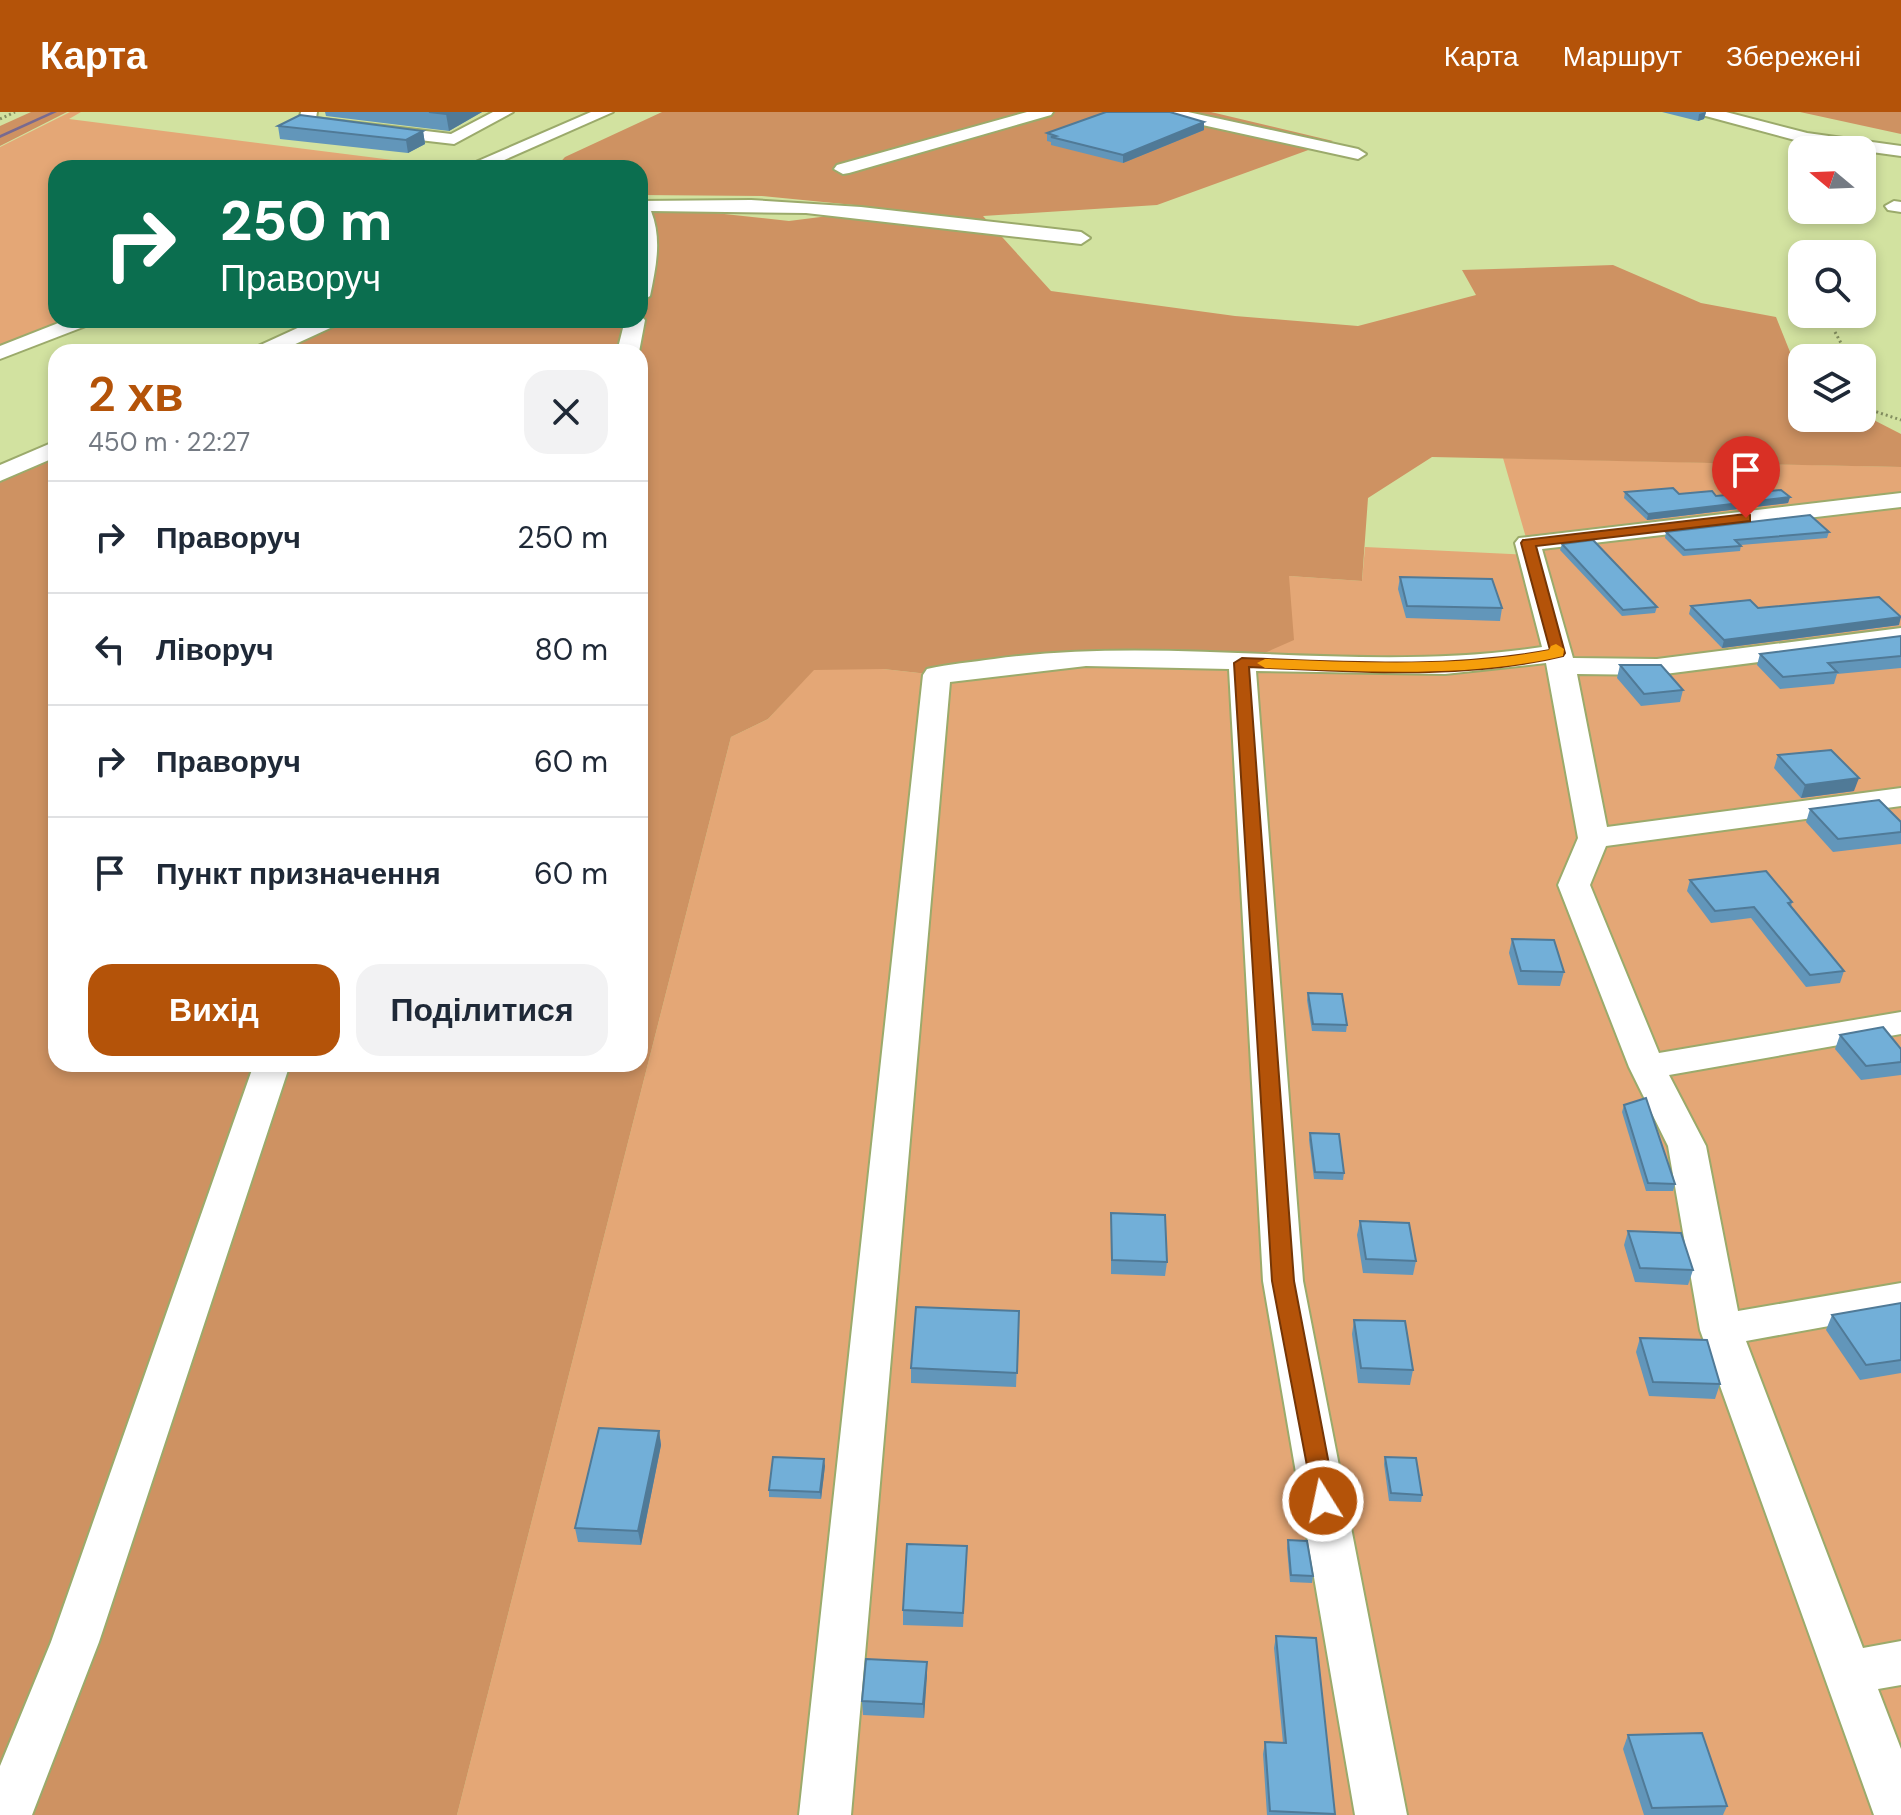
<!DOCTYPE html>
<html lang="uk">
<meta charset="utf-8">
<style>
body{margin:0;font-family:"DM Sans",sans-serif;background:#f2f2f3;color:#1f2937;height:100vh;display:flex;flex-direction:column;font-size:30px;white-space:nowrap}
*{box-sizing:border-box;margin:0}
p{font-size:26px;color:#747a83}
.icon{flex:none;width:44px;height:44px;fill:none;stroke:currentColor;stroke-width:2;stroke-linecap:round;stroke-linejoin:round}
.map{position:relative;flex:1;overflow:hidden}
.sheet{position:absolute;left:48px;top:232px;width:600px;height:728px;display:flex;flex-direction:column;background:#fff;border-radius:24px;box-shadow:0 4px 12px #0003}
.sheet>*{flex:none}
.banner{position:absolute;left:48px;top:48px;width:600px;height:168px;border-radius:24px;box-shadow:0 4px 12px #0003;background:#0b6e4f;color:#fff;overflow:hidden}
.needle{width:52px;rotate:289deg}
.buttons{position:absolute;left:1788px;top:24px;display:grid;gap:16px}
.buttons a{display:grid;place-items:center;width:88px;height:88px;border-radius:16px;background:#fff;box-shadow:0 4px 12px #0003;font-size:40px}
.pin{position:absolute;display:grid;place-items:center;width:68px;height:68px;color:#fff;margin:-82px -34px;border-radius:50% 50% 50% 0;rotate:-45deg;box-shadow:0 0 8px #0007}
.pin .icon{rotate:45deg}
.me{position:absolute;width:88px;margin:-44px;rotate:350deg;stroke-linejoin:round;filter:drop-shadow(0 0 6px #0008)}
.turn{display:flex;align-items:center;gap:28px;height:168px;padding:0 40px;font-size:36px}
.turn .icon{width:104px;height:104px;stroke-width:2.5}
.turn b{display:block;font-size:56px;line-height:68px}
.round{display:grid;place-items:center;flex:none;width:84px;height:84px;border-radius:24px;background:#f2f2f3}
.overview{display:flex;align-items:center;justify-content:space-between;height:136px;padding:0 40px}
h1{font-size:48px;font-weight:600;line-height:60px;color:#b45309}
.action{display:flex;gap:16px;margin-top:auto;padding:16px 40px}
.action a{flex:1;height:92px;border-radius:24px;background:#b45309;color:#fff;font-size:32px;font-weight:600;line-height:92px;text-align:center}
.action a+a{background:#f2f2f3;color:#1f2937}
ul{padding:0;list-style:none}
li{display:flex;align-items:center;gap:24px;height:112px;padding:0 40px;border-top:2px solid #e0e1e3}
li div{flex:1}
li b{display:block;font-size:30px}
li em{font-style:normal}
header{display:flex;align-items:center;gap:48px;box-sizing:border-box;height:112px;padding:0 40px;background:#b45309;color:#fff}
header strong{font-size:38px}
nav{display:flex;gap:44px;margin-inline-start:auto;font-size:28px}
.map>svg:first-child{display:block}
.green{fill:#e4a776}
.forest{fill:#ce9262}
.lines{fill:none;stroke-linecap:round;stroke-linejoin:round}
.stream{fill:#786a90;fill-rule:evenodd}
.minor-casing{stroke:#9baa6b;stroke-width:4}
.path{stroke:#848f60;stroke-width:3;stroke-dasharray:2 3;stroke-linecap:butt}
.minor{fill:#fff;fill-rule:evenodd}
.wall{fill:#6296ba}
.shaded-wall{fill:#507a97}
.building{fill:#72afd8;stroke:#507a97;stroke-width:2}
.route{fill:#b45309;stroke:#753606;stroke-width:2}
.slow{fill:#f59e0b}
</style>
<header>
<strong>Карта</strong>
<nav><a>Карта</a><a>Маршрут</a><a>Збережені</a></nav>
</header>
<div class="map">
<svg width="1901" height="1703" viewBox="0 0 1901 1703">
<rect width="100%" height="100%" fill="#d2e2a0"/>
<g class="green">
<path d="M70,0h11l-12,7 387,49h-400v152h28l-84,33v-206z"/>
<path d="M1503,346l398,9v1348h-1444l274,-1078 37,-18 46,-50h69l54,6 352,-99 73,5 3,-34 166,8z"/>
</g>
<g class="forest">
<path d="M31,0h36l-67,34v-20z"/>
<path d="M662,0h549l122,29 -176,64 -174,11 68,75 184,25 123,10 118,-31 -14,-25 151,-5 88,38 75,14 26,65v36h60v-4l39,20v33l-469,-10 -64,41 -6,83 -73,-5 5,64 -52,23 -138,-6 -167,18 -54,-6 -69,1 -46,49 -37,18 -274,1078h-457v-1341l56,-26v616h584v-712h-333l-34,-5 59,-27h308v-108l47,-2 102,11 63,-8 2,-8 -92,-9 -122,-1v-27h-85l10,-11z"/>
<path d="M1800,0h101v22z"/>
</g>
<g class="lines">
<path class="stream" d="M51,0h6l-57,26v-3z"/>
<defs>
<g id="minor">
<path d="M301,0h16l-1,6 135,16 42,-22h20l-59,32 -147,-17 -8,-5z"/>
<path d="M591,0h22l-127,56h-24z"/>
<path d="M1027,0h26l-2,3 -202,58 -6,1 -9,-5 3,-4z"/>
<path d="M1158,0h30l170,37 8,5 -8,5 -192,-42z"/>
<path d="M1700,0h26l81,21 94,13v10l-95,-13 -104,-28z"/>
<path d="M751,88l110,7 220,25 9,6 -9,6 -275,-31 -155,-2c11,28 5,56 -1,85l-10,6v-101z"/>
<path d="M1894,89l7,1v10l-13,-2 -3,-4z"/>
<path d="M640,203l5,5 -6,32h-22l8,-32h15z"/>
<path d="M66,208h28l-3,4 -91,35v-13z"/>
<path d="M315,208h27l-3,4 -61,28h-28l4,-4z"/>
<path d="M56,329v16l-56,24v-16z"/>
<path d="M1901,381v14l-359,42 31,109 84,1 244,-31v16l-244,31 -80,-1 30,153 294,-39v18l-295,40 -16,39 69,168 242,-41v22l-232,41 37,71 32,165 163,-28v30l-155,28 117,307 38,-7v44l-23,4 23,60v66h-27l-174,-485 -32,-184 -39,-79 -71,-182 20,-47 -32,-175 -101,11 -189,-3 47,610 104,534h-52l-92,-534 -34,-612 -143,-3 -136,16 -99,1133h-52l124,-1140 4,-6c22,-5 45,-7 67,-10 182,-25 366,16 548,-12l-27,-104 4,-5z"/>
<path d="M254,952h36l-191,578 -67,173h-32v-49l51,-124z"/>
</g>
</defs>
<use href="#minor" class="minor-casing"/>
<g class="path">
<path d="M0,7l15,-7"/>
<path d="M1835,220l14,26"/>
<path d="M1862,295l39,13"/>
</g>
<use href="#minor" class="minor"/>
</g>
<g class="wall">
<path d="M325,0h157l-33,19 -123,-15z"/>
<path d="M1662,0h44l-2,7 -6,2z"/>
<path d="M278,14l145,5 2,13 -17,9 -128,-14z"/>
<path d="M1204,18l-81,33 -72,-18v-3l-4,-1v-8z"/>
<path d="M1625,380l91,4 74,1 -2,6 -141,17 -23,-22z"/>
<path d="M1666,420h163l-2,6 -86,7 -1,6 -57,5 -18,-18z"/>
<path d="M1562,432l95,63 -2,6 -33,3 -62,-66z"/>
<path d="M1400,465l102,31 -2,13 -94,-3 -8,-29z"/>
<path d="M1691,494l67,2 141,17 -177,23 -33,-34z"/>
<path d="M1901,524v32l-64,6 -3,10 -54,5 -23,-24 3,-11z"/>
<path d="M1620,553l63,25 -3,12 -39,4 -24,-28z"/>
<path d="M1778,643l76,36 -53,7 -27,-30z"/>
<path d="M1810,697l91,13v22l-68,8 -27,-30z"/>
<path d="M1690,768l102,22 -1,4 53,65 -4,12 -34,4 -55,-69 -40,5 -24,-32z"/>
<path d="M1512,827l52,33 -4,14 -42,-1 -9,-32z"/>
<path d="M1308,881l39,32 -1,7 -34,-1 -5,-31z"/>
<path d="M1840,923l61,14v26l-40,5 -26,-31z"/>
<path d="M1624,993l51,79 -2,7h-27l-24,-79z"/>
<path d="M1310,1021l34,40 -1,7 -29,-1 -5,-39z"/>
<path d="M1111,1101l56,49 -2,14 -54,-2z"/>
<path d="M1360,1109l56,40 -3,14 -50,-2 -6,-38z"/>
<path d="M1628,1119l65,39 -5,15 -53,-3 -11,-37z"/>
<path d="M1901,1191v70l-41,7 -34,-50 6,-15z"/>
<path d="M1019,1199l-3,76 -105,-4v-15z"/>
<path d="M1354,1208l59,50 -3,15 -52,-2 -6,-49z"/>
<path d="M1640,1226l80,46 -5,15 -66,-3 -13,-44z"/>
<path d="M659,1319l2,14 -20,100 -63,-3 -3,-14z"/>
<path d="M1385,1345l37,38 -1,7 -32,-1 -5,-37z"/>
<path d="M825,1354l-4,33 -52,-2v-7z"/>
<path d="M1288,1428l25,36 -1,7 -22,-1 -3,-34z"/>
<path d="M967,1434l-4,81 -60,-2v-15z"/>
<path d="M1276,1524l40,2 19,177h-68l-4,-61 2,-12 18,1 -9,-95z"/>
<path d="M927,1550l-3,56 -61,-3 -1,-14z"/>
<path d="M1628,1623l99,71 -4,9h-79l-21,-66z"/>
</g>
<g class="shaded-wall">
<path d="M450,0h32l-33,19 -3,-17z"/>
<path d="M1706,0l-2,7 -6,2 1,-7z"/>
<path d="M1204,10v8l-81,33v-8z"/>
<path d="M423,19l2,13 -17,9 -2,-13z"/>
<path d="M1790,385l-2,6 -141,17 1,-6z"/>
<path d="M1901,505l-2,8 -177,23 2,-8z"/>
<path d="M1859,666l-5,13 -53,7 4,-13z"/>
<path d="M659,1319l2,14 -20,100 -3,-14z"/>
<path d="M824,1347l1,7 -4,33 -1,-7z"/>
<path d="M927,1550v14l-3,42 -1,-14z"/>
</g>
<g class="building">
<path d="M429,0h21l-4,2z"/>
<path d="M1106,0h64l34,10 -81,33 -72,-18 5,-1 -9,-3z"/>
<path d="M300,3l123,16 -17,9 -128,-14z"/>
<path d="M1673,376l6,6 33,-3 4,5 65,-6 9,7 -142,17 -23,-22z"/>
<path d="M1810,403l19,17 -94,8 6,6 -56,4 -19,-18z"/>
<path d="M1593,428l64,67 -34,3 -61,-66z"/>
<path d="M1400,465l92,2 10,29 -95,-2z"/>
<path d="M1879,485l22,20 -177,23 -33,-34 59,-6 8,8z"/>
<path d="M1901,524v20l-73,7 9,9 -54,5 -23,-23z"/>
<path d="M1620,553h41l22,25 -39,4z"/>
<path d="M1831,638l28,28 -54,7 -27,-30z"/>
<path d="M1879,688l22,22v10l-63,7 -28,-30z"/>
<path d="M1766,759l26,31 -4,1 56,68 -34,4 -56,-68 -39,4 -25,-31z"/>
<path d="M1512,827l42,1 10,32 -43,-1z"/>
<path d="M1308,881l34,1 5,31 -34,-1z"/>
<path d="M1883,915l18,22v13l-35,4 -26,-31z"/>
<path d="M1646,986l29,86 -27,-1 -24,-78z"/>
<path d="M1310,1021l29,1 5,39 -29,-1z"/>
<path d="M1111,1101l54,2 2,47 -55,-2z"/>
<path d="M1360,1109l49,2 7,38 -50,-2z"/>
<path d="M1628,1119l53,2 12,37 -53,-2z"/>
<path d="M1901,1191v57l-35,5 -34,-50z"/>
<path d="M916,1195l103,4 -2,62 -106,-5z"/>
<path d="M1354,1208l51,1 8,49 -52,-2z"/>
<path d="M1640,1226l67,2 13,44 -67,-2z"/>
<path d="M599,1316l60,3 -21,100 -63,-3z"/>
<path d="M773,1345l51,2 -4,33 -51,-2z"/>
<path d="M1385,1345l31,1 6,37 -31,-2z"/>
<path d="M1288,1428l19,1 6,35 -22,-1z"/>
<path d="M907,1432l60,2 -4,67 -60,-3z"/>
<path d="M1276,1524l40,2 19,176 -65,-3 -5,-69 21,1z"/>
<path d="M866,1547l61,3 -4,42 -61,-3z"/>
<path d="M1702,1621l25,73 -75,2 -24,-73z"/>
</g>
<path class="route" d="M1746,402l4,1v6l-214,25 29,107 -2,3c-102,25 -211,15 -314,11l45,614 42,220 -4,7 -9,3 -8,-3 -43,-227 -38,-618 8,-5c102,4 206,11 308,-8l-29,-107 2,-3z"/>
<path class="slow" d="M1556,532l8,5 -1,7c-97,23 -200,15 -298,12l-8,-5 8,-4c94,3 191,9 284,-9l2,-4z"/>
</svg>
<div class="buttons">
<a><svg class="needle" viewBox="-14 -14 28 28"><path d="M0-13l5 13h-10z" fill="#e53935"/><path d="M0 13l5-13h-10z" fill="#747a83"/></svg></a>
<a><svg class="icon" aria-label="search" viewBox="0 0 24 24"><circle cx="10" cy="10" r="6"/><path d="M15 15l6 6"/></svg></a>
<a><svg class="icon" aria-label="layers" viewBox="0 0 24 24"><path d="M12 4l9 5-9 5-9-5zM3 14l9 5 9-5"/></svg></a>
</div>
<div class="pin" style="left:1746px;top:406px;background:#d93025"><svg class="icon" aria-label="arrive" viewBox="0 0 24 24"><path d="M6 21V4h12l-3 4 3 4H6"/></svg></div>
<svg class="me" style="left:1323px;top:1389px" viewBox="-20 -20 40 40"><circle r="17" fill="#b45309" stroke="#fff" stroke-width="3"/><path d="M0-11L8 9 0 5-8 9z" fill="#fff"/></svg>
<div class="banner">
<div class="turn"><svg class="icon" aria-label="right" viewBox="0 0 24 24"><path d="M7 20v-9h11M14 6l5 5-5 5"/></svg><div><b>250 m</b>Праворуч</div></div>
</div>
<section class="sheet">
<div class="overview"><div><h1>2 хв</h1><p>450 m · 22:27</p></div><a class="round"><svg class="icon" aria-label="close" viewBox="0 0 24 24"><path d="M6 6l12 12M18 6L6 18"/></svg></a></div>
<ul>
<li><svg class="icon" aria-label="right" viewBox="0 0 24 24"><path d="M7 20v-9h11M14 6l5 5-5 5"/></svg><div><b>Праворуч</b></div><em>250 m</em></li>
<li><svg class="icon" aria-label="left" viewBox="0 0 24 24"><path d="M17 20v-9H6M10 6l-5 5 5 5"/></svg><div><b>Ліворуч</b></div><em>80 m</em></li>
<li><svg class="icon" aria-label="right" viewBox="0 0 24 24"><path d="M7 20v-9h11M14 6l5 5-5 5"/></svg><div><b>Праворуч</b></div><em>60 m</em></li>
<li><svg class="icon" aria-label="arrive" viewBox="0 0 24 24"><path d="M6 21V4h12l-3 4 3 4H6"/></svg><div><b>Пункт призначення</b></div><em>60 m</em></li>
</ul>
<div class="action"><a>Вихід</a><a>Поділитися</a></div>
</section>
</div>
